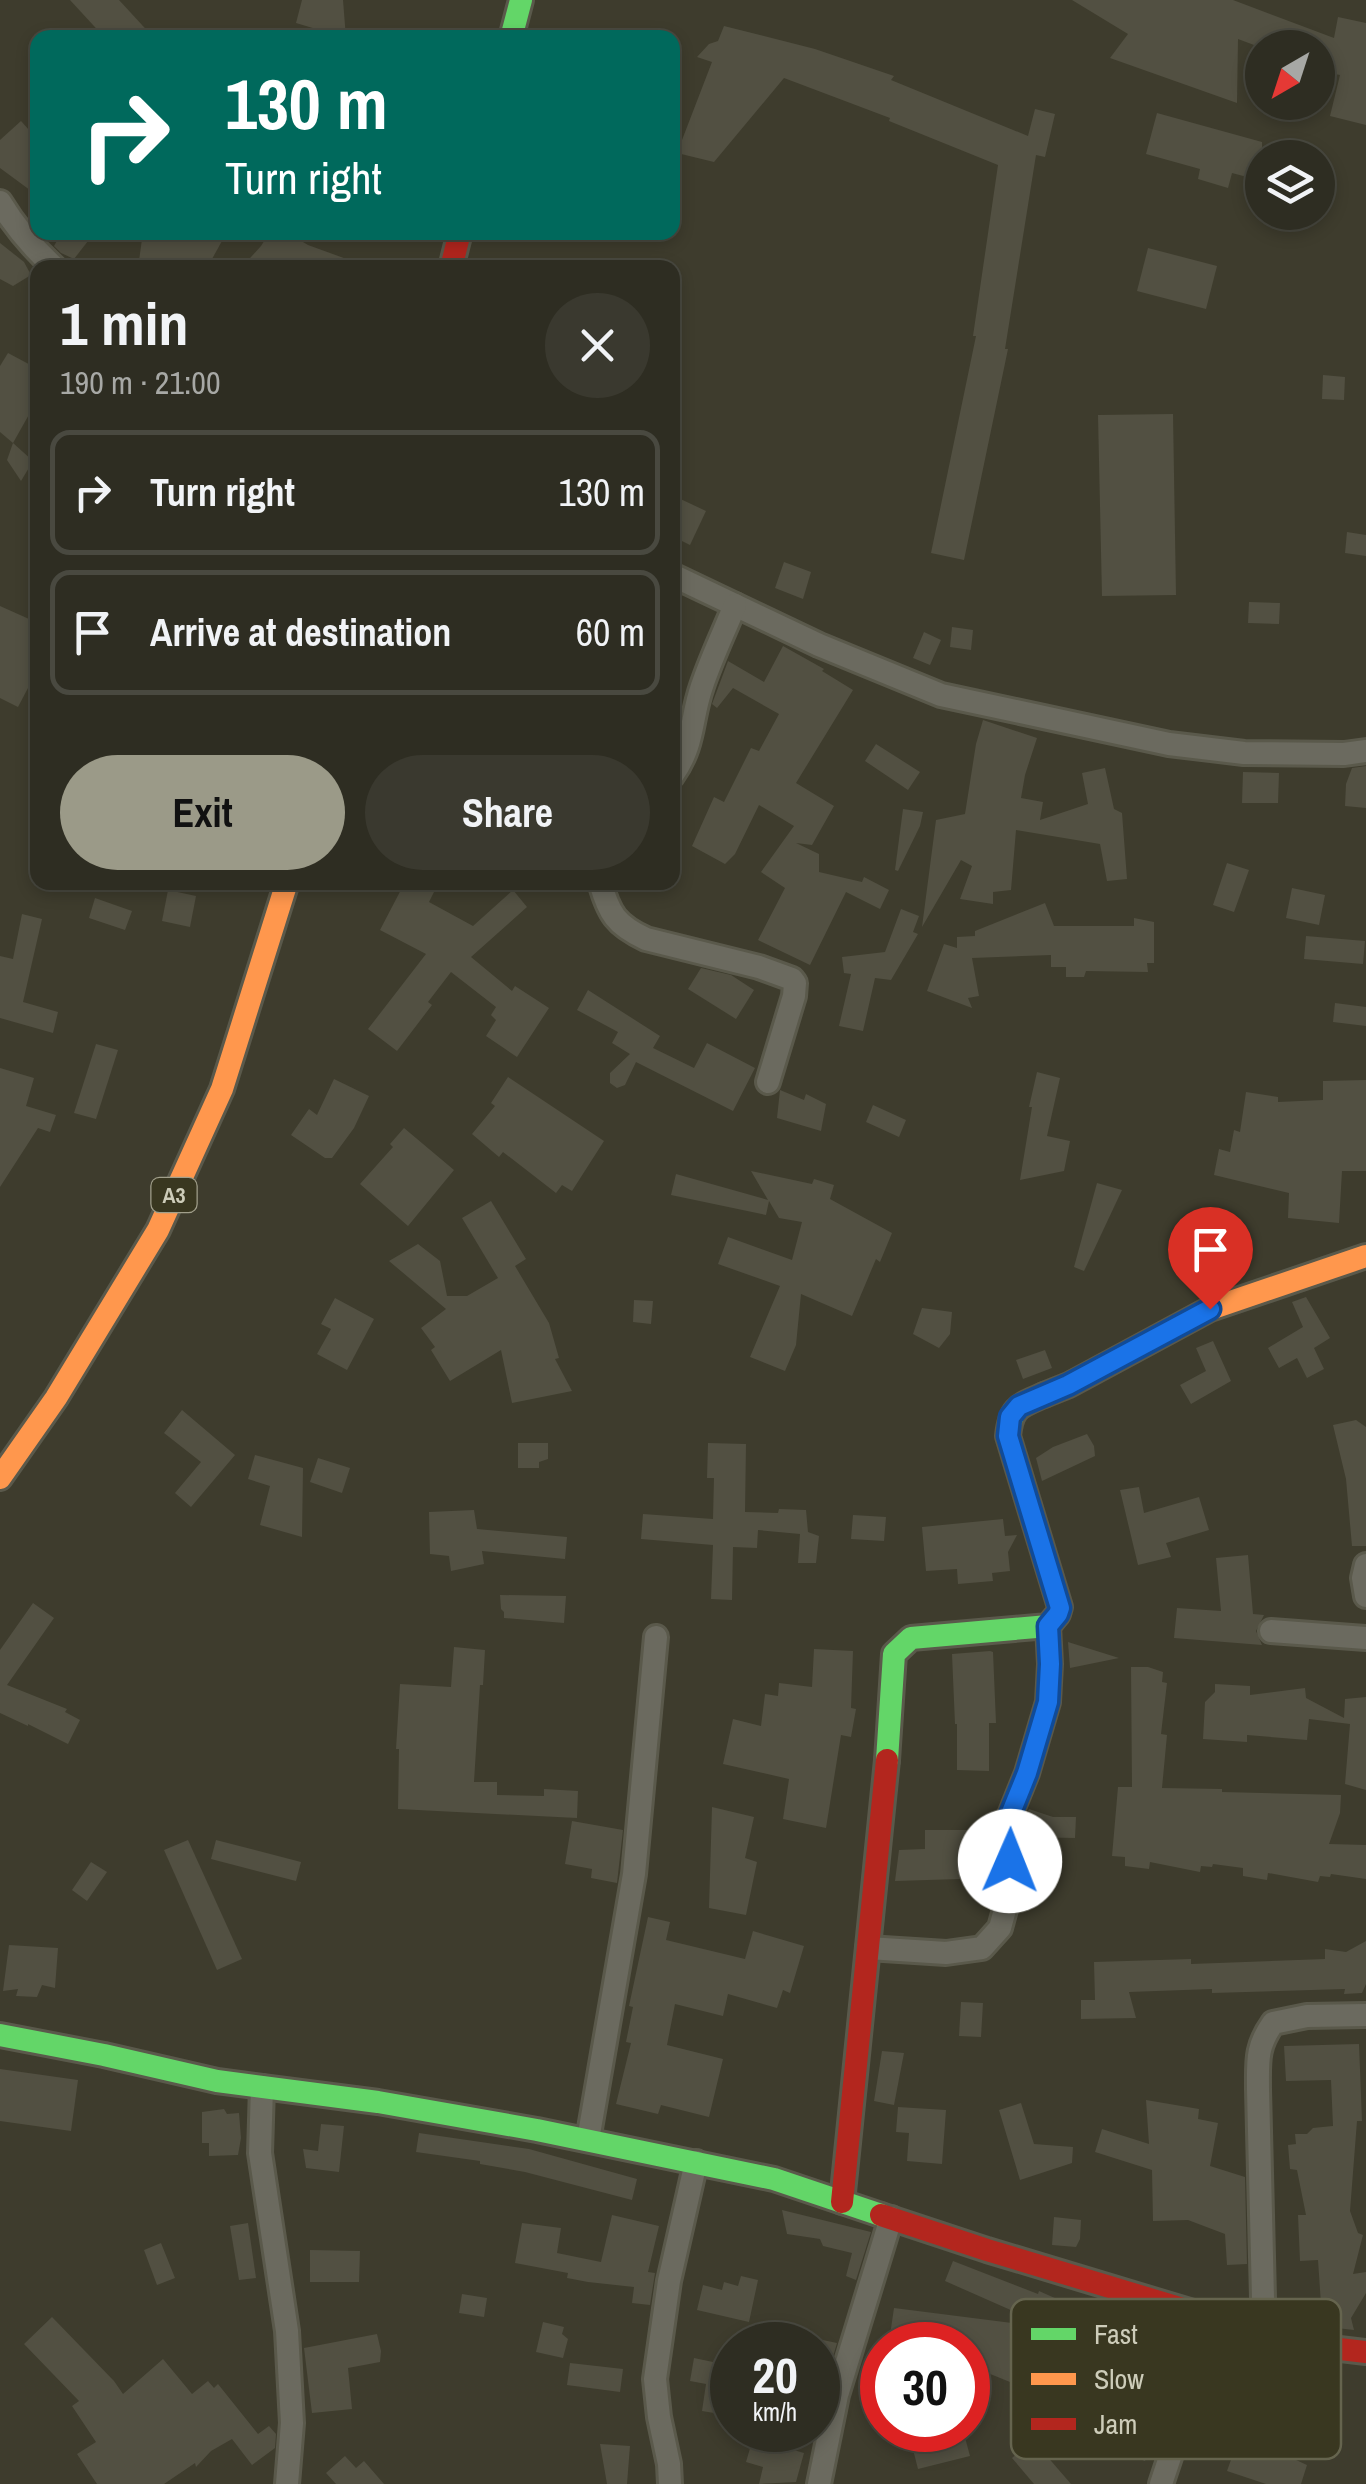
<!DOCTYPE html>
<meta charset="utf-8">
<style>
body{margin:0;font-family:"Archivo Narrow",sans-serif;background:#3a392f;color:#f1f3f6;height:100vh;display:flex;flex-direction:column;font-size:38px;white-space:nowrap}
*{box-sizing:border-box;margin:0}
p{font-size:32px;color:#a7a8a5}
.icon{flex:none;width:55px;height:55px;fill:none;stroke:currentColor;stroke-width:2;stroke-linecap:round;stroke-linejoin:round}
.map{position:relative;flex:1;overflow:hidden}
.panel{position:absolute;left:30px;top:260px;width:650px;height:630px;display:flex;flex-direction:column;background:#2e2d22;border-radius:20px;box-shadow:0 5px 15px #0003,0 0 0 2px #494940}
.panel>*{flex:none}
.hud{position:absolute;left:30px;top:30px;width:650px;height:210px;border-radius:20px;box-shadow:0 5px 15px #0003,0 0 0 2px #494940;background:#00695c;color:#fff;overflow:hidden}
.needle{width:65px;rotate:219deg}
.fabs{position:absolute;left:1245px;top:30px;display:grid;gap:20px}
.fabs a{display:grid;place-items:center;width:90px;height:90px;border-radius:50%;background:#2e2d22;box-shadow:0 5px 15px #0003,0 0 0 2px #494940;font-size:50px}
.speed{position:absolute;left:710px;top:2322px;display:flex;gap:20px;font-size:50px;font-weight:700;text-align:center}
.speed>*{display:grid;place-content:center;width:130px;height:130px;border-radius:50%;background:#2e2d22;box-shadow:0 5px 15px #0003,0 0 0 2px #494940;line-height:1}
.speed small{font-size:25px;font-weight:400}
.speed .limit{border:15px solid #d22;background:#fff;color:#111}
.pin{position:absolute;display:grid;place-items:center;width:85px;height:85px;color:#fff;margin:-102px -42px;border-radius:50% 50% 50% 0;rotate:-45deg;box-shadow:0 0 10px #0007}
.pin .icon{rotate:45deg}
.me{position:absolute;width:110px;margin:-55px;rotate:1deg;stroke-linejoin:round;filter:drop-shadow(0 0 8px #0008)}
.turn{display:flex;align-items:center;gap:35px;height:210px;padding:0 30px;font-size:45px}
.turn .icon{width:130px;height:130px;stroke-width:2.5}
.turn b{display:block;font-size:70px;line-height:85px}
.round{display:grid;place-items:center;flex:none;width:105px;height:105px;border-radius:52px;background:#3a392f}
.summary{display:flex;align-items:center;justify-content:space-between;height:170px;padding:0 30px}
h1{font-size:60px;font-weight:700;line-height:75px}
.cta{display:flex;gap:20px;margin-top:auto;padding:20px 30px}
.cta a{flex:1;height:115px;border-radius:60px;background:#9b9a88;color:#111;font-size:40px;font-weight:700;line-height:115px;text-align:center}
.cta a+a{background:#3a392f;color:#f1f3f6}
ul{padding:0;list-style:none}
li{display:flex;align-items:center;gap:30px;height:125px;margin:0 20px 15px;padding:0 10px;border:5px solid #494940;border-radius:20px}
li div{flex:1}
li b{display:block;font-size:38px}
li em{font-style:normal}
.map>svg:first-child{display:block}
.building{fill:#525042}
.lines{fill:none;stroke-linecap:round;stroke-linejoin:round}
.street-casing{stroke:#5a594b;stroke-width:28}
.fast-casing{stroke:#5a594b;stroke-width:28}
.slow-casing{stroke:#5a594b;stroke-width:28}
.jam-casing{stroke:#5a594b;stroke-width:28}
.street{stroke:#6b6a5f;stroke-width:22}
.fast{stroke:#63d668;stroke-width:22}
.slow{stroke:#ff974d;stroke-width:22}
.jam{stroke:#b3261e;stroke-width:22}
.route-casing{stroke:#114b97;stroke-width:25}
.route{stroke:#1a73e8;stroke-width:18}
.labels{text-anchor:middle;stroke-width:10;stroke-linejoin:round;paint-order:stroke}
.shield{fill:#393720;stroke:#a19f8b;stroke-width:2.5}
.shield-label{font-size:22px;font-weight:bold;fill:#cdccb9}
.key{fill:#393720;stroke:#65644e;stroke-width:2.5}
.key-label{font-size:28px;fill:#cdccb9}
</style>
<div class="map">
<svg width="1366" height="2484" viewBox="0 0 1366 2484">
<rect width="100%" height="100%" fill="#3e3c2d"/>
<g class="building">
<path d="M70,0h49l35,38h-49z"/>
<path d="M302,0h41l3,38 -50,-15z"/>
<path d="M1072,0h161l101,38 4,-21 28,6v102l-36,-9 10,-41 -22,-4v-23h-56l-24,-9 -1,64 -127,-45 18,-24z"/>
<path d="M724,26l91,23 79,27 -3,4 137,56 7,-27 20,5 -10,43 -9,-2 -31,194h3l-44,211 -33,-7 45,-217h-3l25,-171 -109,-44 1,-3 -106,-40 -70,84 -37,-9 35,-91 -15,-5 12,-13 9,-3z"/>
<path d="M1157,113l105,29v39l-30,-8 -4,15 -30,-9 2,-10 -54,-15z"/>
<path d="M21,121l17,19v56l-38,-28v-28z"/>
<path d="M62,232h33l-21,27 -13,-6 -7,-7z"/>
<path d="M143,232h84l-20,36h-69z"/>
<path d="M270,232h16l22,13 55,20 -1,3h-121l20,-22z"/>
<path d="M0,243l24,19 7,13 -18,11 -13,-7z"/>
<path d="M1148,248l69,18 -11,43 -69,-18z"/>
<path d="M8,353l30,16v14l-7,28 -18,32 -13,-11v-66z"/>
<path d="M1323,375l22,2 -1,23 -22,-1z"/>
<path d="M1173,414l3,181 -74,1 -4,-181z"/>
<path d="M13,443l20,18 -12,20 -14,-21z"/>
<path d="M672,495l34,16 -16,34 -18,-9z"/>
<path d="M1347,532l19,3v21l-21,-3z"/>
<path d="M784,562l27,10 -8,27 -28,-11z"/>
<path d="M1249,602l31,1 -1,21 -31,-1z"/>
<path d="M0,606l38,17v46l-20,38 -18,-9z"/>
<path d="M952,627l21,3 -2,20 -21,-3z"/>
<path d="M924,632l17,8 -11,25 -17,-7z"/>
<path d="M783,646l41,23 -2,2 31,19 -57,93 38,23 -22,39 -16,-2 23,11v18l43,10 2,-5 25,13 -9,19 -34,-17 -36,73 -52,-25 27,-52 -24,-16 33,-46 -35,-21 -24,49 -10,10 -33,-18 22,-49 10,5 27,-54 8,3 20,-37 -46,-26 -16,20 -5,-4 16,-43 36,21z"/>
<path d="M983,720l54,18 -12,37 -4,23 22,4 -3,18 48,-16 -6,-31 23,-5 9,41 8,4 5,66 -20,2 -7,-37 -84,-14 -5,60 -18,2v12l-33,-5 12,-33 -11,-6 -39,67 14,-107 29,-6 11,-70z"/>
<path d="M876,744l44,28 -12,18 -43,-29z"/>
<path d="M1366,766v42l-21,-2 1,-22 6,-16z"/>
<path d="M1243,772l36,1 -1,30h-36z"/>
<path d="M903,809l20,3 -3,14 -22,45 -3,-1z"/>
<path d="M1227,863l22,7 -15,42 -21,-7z"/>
<path d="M405,882h34l-10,20 44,24 40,-36 14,17 -56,50 41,34 3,-5 34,22 -32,49 -31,-21 10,-16 -5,-5 5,-8 -45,-35 -23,30 4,3 -35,46 -29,-22 58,-75 -46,-24z"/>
<path d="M1292,888l33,7 -6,30 -33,-7z"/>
<path d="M168,890l28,6 -6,31 -28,-6z"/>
<path d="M95,898l37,13 -7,19 -36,-12z"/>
<path d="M1045,903l9,23h80v-8l20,4v41h-7l1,9 -62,-1 -2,6h-18v-10h-15v-12l-79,3 7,38 -11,2 4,10 -45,-17 17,-47 13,4v-11l18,-1v-5z"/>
<path d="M901,909l18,7 -6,16 5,2 -27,46 -16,-2 -12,53 -24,-5 12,-52 -7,-1 -2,-16 43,-5z"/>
<path d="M22,914l20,5 -19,83 35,10 -5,21 -53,-15v-62l13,3z"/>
<path d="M1306,936l59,5 -2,23 -59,-5z"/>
<path d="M701,968l30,7 23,15 -18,29 -48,-30z"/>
<path d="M588,990l72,46 -7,12 41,20 13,-25 48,25 -22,43 -97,-49 -11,23 -8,3 -7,-5v-10l20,-19 -18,-11 6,-11 -41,-22z"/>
<path d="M1335,1003l31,4v19l-33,-4z"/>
<path d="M96,1044l22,6 -22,69 -22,-6z"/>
<path d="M0,1068l34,10 -8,28 30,9 -6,17 -12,-4 -38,59z"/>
<path d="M1037,1072l23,6 -13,58 23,5 -6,30 -44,9 12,-73h-3z"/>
<path d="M508,1077l96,64 -32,50 -10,-6 -6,8 -53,-41 -4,5 -27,-23 23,-28 -4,-3z"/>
<path d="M334,1079l35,17 -15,32 -22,30h-7l-34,-23 18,-26 8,6z"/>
<path d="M1366,1080v91h-24l-3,52 -51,-5 1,-25 -75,-18 5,-26 11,3 4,-22 6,2 6,-40 32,5v5l45,-2v-19z"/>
<path d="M780,1090l24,10 2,-6 20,10 -5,27 -44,-13z"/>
<path d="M873,1105l33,15 -7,17 -33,-15z"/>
<path d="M404,1128l50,42 -46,56 -48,-42 33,-37 -3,-3z"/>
<path d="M751,1171l61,13 2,-5 20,6 -4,14 62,34 -12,29 -4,-3 -24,57 -51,-22 -5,51 -11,26 -35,-14 30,-71 -62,-22 10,-27 64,23 10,-38 -23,-4 -10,-17 -3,14 -95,-20 5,-21 92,26z"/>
<path d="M1097,1183l25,7 -38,81 -10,-4z"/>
<path d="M491,1201l35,58 -11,7 34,57 10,35 -4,1 17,32 -60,12 -11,-53 -51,31 -19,-31 4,-3 -14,-19 25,-19 -57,-48 29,-17 22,17 7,35h20l31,-18 -36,-60z"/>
<path d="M1306,1297l24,41 -16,10 10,21 -17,9 -10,-20 -18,10 -11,-20 35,-21 -11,-25z"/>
<path d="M335,1298l39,21 -27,51 -30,-16 14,-25 -10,-5z"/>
<path d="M634,1300l19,1 -2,23 -18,-2z"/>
<path d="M922,1308l30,4 -2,22 -11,14 -26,-14z"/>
<path d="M1213,1341l18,40 -40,23 -11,-19 26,-14 -10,-23z"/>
<path d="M1045,1350l7,18 -29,11 -7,-19z"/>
<path d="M182,1410l53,45 -44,52 -16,-14 26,-31 -37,-29z"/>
<path d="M1356,1420l10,7v119h-14l-6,-67 -13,-54z"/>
<path d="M1087,1434l7,12 1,10 -53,25 -6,-23 17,-11z"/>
<path d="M518,1443h30v16l-9,3v6h-21z"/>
<path d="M708,1443l38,1 -1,68 33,1 1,-4 27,1 2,22 11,4 -3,27h-18l2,-29 -42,-4 -1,18 -24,-1 -1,53 -21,-1 2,-54 -72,-6 2,-25 70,5 1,-41h-7z"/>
<path d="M255,1455l48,13 -1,69 -42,-12 10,-39 -22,-7z"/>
<path d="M318,1458l32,10 -8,25 -32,-11z"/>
<path d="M1139,1487l5,26 55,-16 10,33 -43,13 5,14 -33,8 -18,-75z"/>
<path d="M474,1510l3,19 90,8 -2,22 -83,-8 2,13 -33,7 -2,-15 -19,-2 -1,-42z"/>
<path d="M853,1515l33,2 -2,24 -33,-2z"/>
<path d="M1003,1519l2,17 12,-1 -9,17 2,19 -18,2 1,8 -35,3 -1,-15 -31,2 -4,-44z"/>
<path d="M1248,1555l5,59 11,1 -8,16 6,14 -88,-7 3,-30 44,3 -5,-53z"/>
<path d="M500,1595l66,1 -2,27 -60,-5v-6l-3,-3z"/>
<path d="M33,1603l21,15 -47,67 60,24 -2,3 15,8 -12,24 -40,-20v2l-28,-13v-63z"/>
<path d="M1068,1642l51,16 -49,10z"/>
<path d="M454,1647l31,3 -2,35h-3l-6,97h23v13l47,1v-7l34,2 -1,27 -179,-9 1,-60h-3l4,-65 51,3z"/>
<path d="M814,1649l39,2 -2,57 5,1 -5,28 -10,-2 -15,93 -43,-9 6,-40 -66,-15 10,-45 28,7 4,-32 13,2 1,-13 33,4z"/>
<path d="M990,1651l3,1 3,71h-7v48l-32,-1v-46h-2l-3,-70z"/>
<path d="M1131,1667h17l15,5 -1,10 5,1 -6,51 6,1 -5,53 60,1v3l119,3 -1,18 -11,31 37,1v34l-35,-5 -1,3 -10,-1 -2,6 -50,-9 -1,7 -24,-4v-8l-30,-4 -1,3 -11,-1 -1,6 -50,-10 -1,7 -24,-3v-9l-13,-1 6,-69h14z"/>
<path d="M1215,1684l35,2v9l55,-7 1,10 38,20 1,-19 21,-2v93l-21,-6 5,-60 -41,-5 -2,21 -60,-5v7l-44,-3 2,-37 10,-10z"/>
<path d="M712,1807l42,10 -9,41 12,4 -11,53 -37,-7z"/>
<path d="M1029,1809l24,8h23l-1,21 -53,-1 2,-18z"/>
<path d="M572,1821l51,9 -6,53 -26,-5 1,-9 -27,-5z"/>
<path d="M925,1830h49v46h-14v3l-65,2 4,-31 26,-1z"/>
<path d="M188,1840l54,119 -25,11 -53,-120z"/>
<path d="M216,1840l85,22 -5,19 -85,-22z"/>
<path d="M91,1862l16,10 -20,29 -15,-11z"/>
<path d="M648,1917l22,5 -4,18 79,19 8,-28 51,15 -14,47 -7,-3 -6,18 -49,-14 -5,22 -48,-12 -8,41 56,14 -14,58 -48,-12 -3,9 -42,-10 15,-61 -5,-1 7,-35 -4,-1z"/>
<path d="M1366,1941v43l-4,9 -18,1 1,-5 -133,4v-4l-83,3 7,26 -55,1v-19h14l-1,-38 97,-3v5l134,-5v-10l21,3z"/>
<path d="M9,1945l49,3 -3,40 -13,-3 -5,12 -21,-1 2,-7 -15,2z"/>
<path d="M961,2002l22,1 -2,34 -22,-1z"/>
<path d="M1359,2044l3,77h-5l-7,90 8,22 5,2 -10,39 13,-2v21l-15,25 3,12 -53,-6v-24l20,4 -3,-44 -18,1 -2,-46h8l-9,-45 -7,-1 -2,-24 8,-1 -1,-10h12l6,-6 20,-2 -2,-46 -45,1 -2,-35z"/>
<path d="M882,2051l22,2 -10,52 -20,-4z"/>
<path d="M0,2069l78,11 -7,51 -71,-10z"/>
<path d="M1146,2100l53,9 -1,10 20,4 -8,43 35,11 2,87 -20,1 -2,-31 -37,-14 -35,1 -1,-51 -57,-18 7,-23 47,15z"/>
<path d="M1021,2103l13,41 39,3 -1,16 -52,17 -21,-70z"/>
<path d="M898,2107l48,3 -4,54 -35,-3 2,-28 -13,-1z"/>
<path d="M224,2109l3,5 12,-1 2,25 -3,17 -29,1v-13h-7v-31z"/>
<path d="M321,2124l23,2 -5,46 -33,-4 -3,-19 15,2z"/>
<path d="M419,2133l110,16 108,30 -5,21 -107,-28 -45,-8v-3l-64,-9z"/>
<path d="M782,2210l89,22 -15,48 -10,-4 6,-23 -29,-7 -3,-7 -33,-5z"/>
<path d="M612,2215l47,11 -11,46 7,1 -5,32 -18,-2 2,-16 -46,-5 -21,-4 1,-5 -53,-10 7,-40 39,5 -4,25 44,9z"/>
<path d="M1054,2217l27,3 -1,19 -4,8 -24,-2z"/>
<path d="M248,2223l8,55 -17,2 -9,-54z"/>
<path d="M161,2243l14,35 -18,7 -13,-35z"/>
<path d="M310,2250l50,1 -1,31h-49z"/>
<path d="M953,2261l85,33 1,-3 45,20 -6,13 48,17 -3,9 58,27 -36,84 -96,-34 10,-9 -39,-12 5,-18 -57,-23v-11l3,-1 -3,-1v-8l-41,-5 -1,6 -37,-3 5,-34 157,20 -106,-47z"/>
<path d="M741,2276l17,4 -9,42 -52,-12 6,-25 19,5 2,-8 14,4z"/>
<path d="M462,2294l25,4 -3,19 -25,-4z"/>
<path d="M52,2317l62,64 9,13 40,-35 29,35 16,-13 6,7 4,-4 40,50 11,-8 7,8 -1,14 -23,17 -20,-26 -21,12 -15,16 -1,-4 -31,21h-67l-20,-30 19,-12 -24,-36 7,-5 -55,-57z"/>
<path d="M543,2322l21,5 -2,7 6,5 -5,19 -27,-6z"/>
<path d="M377,2334l4,17 -1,11 -32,6 4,41 -40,4 -8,-65z"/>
<path d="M818,2339l19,4 -15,52 -4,-1z"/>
<path d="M694,2358l38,8v50l-30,-5 4,-27 -16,-3z"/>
<path d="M570,2363l53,6 -3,23 -53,-7z"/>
<path d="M1247,2415l41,20 -5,19 24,11 -6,19h-35l-39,-13z"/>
<path d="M908,2430h55l7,26 -52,13z"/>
<path d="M753,2438l51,15 -8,29 -37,2 4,-17 -17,-5z"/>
<path d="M1033,2440l38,44h-37l-22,-26z"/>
<path d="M600,2444l30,2 -3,38h-20z"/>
<path d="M345,2456l11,12 8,-7 20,23h-48l-10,-11z"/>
</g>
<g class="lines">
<defs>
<g id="street">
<path d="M0,202c15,25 33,46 55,66"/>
<path d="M672,575l147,70 122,50 228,49 75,9 100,1 22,-3"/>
<path d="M672,776c23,-32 18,-56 30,-90 9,-27 22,-54 33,-81"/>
<path d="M600,882c9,32 16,43 46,57l113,28 33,12 3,4 -1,13 -26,86"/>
<path d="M1366,1565l-3,13 3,18"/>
<path d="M1271,1631l95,7"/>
<path d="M868,1948l78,5 36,-5 18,-20 10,-37 1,-30 -5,-28 4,-18 17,-42 21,-71 2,-38 -2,-38"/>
<path d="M262,2087l-2,66 27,178 5,92 -5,61"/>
<path d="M588,2140l46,-266 22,-237"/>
<path d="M1264,2340l-6,-251c0,-28 -2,-42 15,-66l34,-7 59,-1"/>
<path d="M670,2484l-1,-20 -10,-47 -4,-38 14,-98 27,-119"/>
<path d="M819,2484l18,-89 54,-177"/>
<path d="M1161,2484l55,-165"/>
</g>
<g id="fast">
<path d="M511,38l10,-38"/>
<path d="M887,1760l7,-106 17,-16 137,-12 10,-12 2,-7 -52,-171c3,-29 11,-30 36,-41"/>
<path d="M0,2035l104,20 113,26 161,21 159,28 237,49 107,36"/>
</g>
<g id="slow">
<path d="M1044,1395l25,-10 141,-76 156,-53"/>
<path d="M0,1478l56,-80 102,-168 64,-141 65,-207"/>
</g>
<g id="jam">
<path d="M451,268l9,-36"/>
<path d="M842,2202l45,-442"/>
<path d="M881,2215l106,35 229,69 48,21 102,12"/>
</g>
</defs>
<use href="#street" class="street-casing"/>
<use href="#fast" class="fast-casing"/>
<use href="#slow" class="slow-casing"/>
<use href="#jam" class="jam-casing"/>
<use href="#street" class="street"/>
<use href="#fast" class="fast"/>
<use href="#slow" class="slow"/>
<use href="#jam" class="jam"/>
</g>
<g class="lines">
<defs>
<path id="route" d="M1010,1861l-4,-28 4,-18 17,-42 21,-71 2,-38 -2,-38 10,-12 2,-6 -52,-172 2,-19 9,-11 49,-21 142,-76"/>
</defs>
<use href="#route" class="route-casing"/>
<use href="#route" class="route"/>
</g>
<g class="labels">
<rect class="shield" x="151.5" y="1178" width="45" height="34" rx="8"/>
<g class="shield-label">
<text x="174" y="1203">A3</text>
</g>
</g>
<rect x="1011" y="2299" width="330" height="160" rx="15" class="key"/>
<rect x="1031" y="2328" width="45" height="12" fill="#63d668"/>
<rect x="1031" y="2373" width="45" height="12" fill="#ff974d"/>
<rect x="1031" y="2418" width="45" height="12" fill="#b3261e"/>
<g class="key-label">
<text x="1094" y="2344">Fast</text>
<text x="1094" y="2389">Slow</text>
<text x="1094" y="2434">Jam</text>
</g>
</svg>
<div class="fabs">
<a><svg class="needle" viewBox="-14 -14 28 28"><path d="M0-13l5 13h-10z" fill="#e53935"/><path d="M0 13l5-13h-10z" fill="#a7a8a5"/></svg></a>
<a><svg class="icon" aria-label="layers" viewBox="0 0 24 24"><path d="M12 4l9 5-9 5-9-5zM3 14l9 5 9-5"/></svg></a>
</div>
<div class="speed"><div>20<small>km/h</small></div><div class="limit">30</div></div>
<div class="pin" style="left:1210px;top:1309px;background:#d93025"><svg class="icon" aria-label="arrive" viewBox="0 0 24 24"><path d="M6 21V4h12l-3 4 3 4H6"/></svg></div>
<svg class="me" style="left:1010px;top:1861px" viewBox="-20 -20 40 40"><circle r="19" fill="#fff"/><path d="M0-13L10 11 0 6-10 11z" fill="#1a73e8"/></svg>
<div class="hud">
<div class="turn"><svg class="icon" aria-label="right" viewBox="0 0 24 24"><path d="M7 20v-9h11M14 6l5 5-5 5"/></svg><div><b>130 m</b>Turn right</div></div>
</div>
<section class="panel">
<div class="summary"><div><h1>1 min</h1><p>190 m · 21:00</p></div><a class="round"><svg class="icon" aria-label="close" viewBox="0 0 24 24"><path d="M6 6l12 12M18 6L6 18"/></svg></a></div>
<ul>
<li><svg class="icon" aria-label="right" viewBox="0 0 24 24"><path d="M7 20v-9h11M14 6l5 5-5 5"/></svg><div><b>Turn right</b></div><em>130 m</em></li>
<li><svg class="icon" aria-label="arrive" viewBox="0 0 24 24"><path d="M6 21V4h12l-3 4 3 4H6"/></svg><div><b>Arrive at destination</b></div><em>60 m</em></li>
</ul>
<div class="cta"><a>Exit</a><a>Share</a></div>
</section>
</div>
